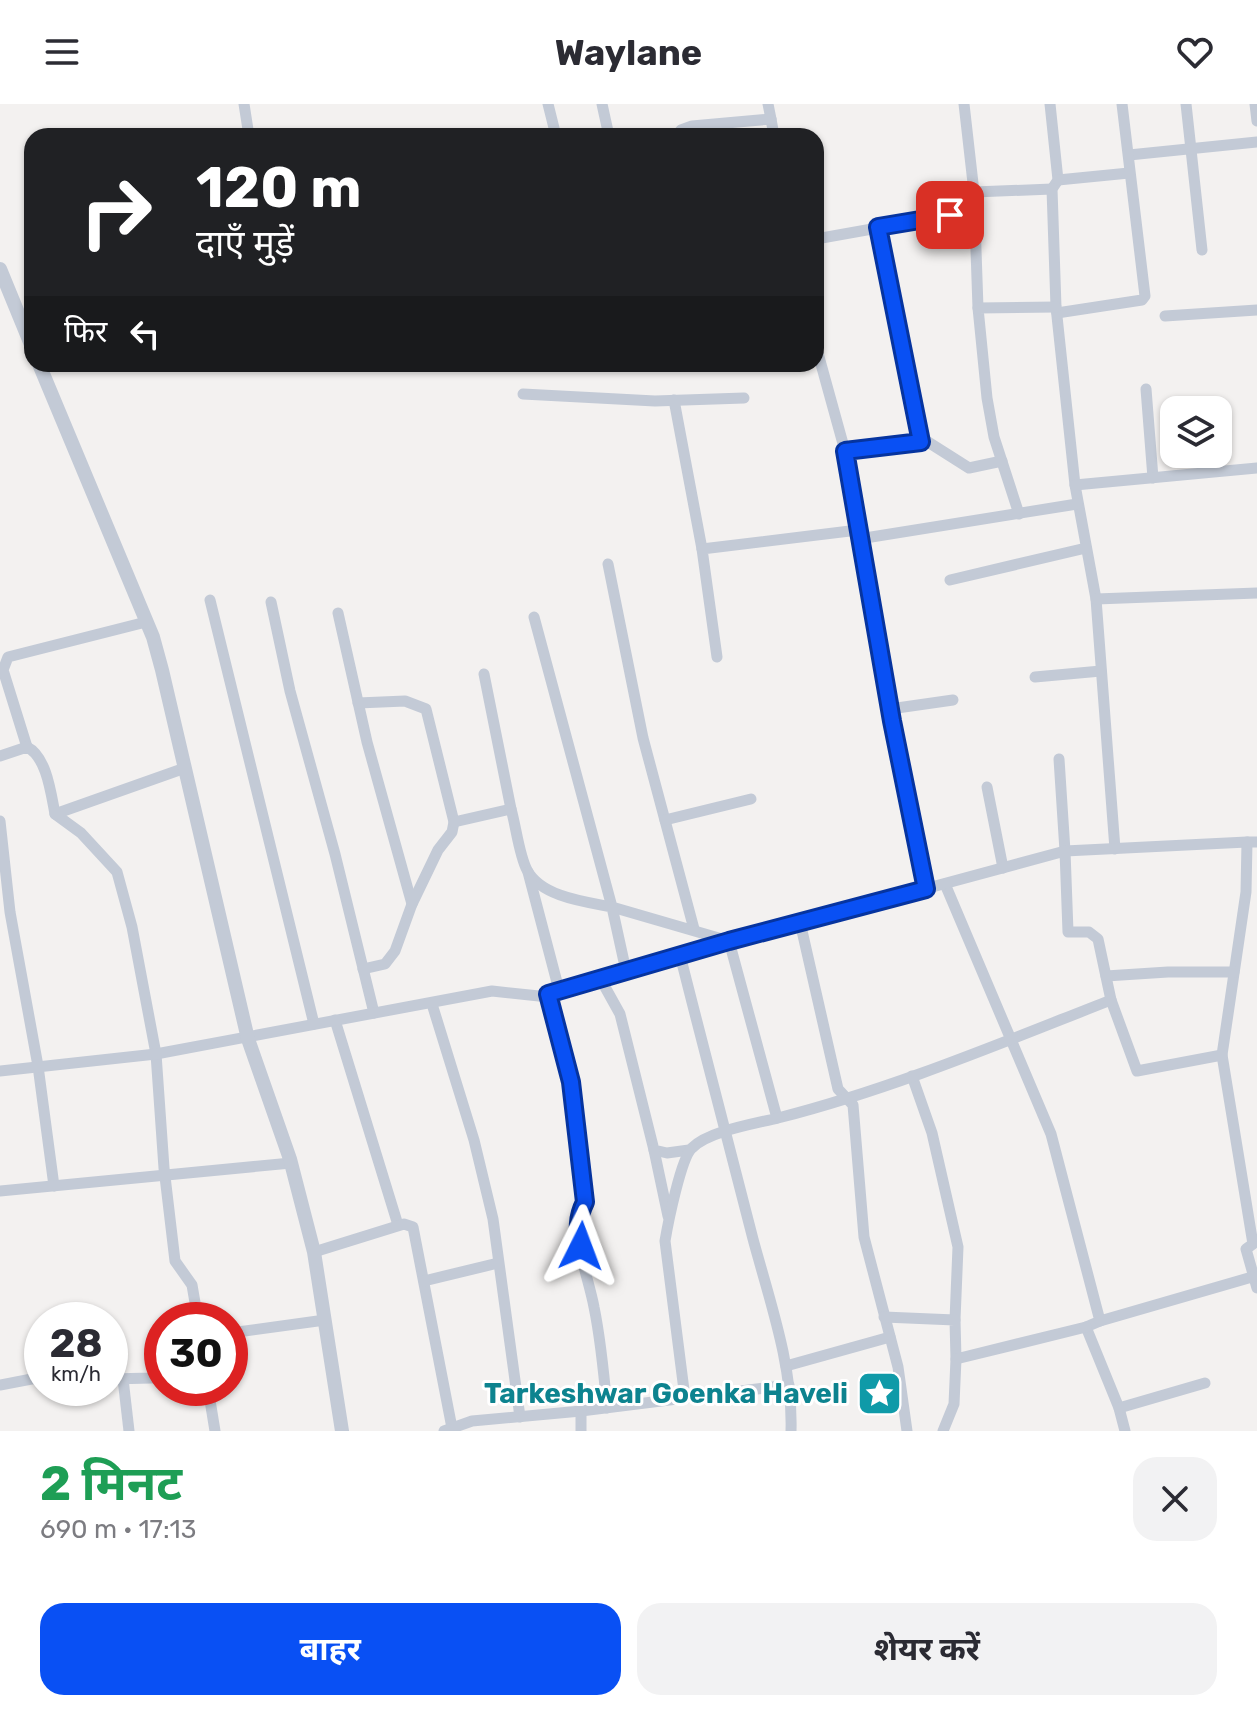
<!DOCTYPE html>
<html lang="hi">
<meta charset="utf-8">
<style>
body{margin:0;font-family:Rubik,"Noto Sans Devanagari",sans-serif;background:#f2f2f3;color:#2b2b33;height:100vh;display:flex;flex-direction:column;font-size:30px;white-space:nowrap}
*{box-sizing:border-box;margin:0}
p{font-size:26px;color:#7c7c81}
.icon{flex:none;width:44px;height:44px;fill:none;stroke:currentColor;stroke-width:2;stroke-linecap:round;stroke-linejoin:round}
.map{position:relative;height:1327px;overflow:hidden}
.details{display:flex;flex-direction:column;background:#fff;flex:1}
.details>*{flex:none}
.guide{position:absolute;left:24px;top:24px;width:800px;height:244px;border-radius:24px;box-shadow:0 2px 6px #0004;background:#202124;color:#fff;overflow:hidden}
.tools{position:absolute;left:1160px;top:292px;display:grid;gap:16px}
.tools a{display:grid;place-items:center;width:72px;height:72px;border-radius:16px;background:#fff;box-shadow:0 2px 6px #0004;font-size:40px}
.speed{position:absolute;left:24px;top:1198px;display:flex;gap:16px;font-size:40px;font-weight:700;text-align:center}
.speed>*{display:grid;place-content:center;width:104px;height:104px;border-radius:50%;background:#fff;box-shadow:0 2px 6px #0004;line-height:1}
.speed small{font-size:20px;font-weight:400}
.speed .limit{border:12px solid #d22;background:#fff;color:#111}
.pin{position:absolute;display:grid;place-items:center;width:68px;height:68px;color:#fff;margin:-34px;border-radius:16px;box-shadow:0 4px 12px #0006}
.me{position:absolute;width:88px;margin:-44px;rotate:3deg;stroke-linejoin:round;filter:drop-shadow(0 0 6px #0008)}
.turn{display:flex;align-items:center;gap:28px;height:168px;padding:0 40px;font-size:36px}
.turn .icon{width:104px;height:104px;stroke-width:2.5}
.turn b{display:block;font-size:56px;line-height:68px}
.then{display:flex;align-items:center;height:76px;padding:0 40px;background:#0003;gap:16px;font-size:30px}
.round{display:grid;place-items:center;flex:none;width:84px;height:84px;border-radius:24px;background:#f2f2f3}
.overview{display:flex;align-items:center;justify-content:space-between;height:136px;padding:0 40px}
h1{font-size:48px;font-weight:700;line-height:60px;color:#1e9e55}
.button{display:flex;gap:16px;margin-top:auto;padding:16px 40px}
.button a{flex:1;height:92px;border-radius:24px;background:#0950f4;color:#fff;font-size:32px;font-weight:700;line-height:92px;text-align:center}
.button a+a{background:#f2f2f3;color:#2b2b33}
header{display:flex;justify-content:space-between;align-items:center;height:104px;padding:0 40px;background:#fff;font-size:36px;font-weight:700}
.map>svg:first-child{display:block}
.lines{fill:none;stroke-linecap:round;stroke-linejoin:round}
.minor{stroke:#c3cad6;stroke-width:11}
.tertiary{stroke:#c3cad6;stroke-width:14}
.route-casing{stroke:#06349f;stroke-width:20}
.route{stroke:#0950f4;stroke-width:14}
.labels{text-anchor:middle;stroke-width:6;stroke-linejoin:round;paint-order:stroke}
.culture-label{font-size:28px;font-weight:bold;fill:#0d838f;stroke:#fff;text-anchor:end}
</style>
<header><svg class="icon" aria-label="menu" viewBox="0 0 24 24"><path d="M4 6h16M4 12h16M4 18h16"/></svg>Waylane<svg class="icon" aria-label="heart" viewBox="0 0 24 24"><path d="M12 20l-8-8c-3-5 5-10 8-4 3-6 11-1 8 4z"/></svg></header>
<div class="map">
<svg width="1257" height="1327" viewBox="0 0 1257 1327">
<rect width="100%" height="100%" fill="#f3f1f0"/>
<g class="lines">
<g class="minor">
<path d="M244,0l5,32"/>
<path d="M548,0l8,32"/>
<path d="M602,0l7,32"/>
<path d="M768,0l3,15"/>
<path d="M964,0l10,88 4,116"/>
<path d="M1050,0l8,76 -6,9 4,118 19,178 21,114 19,250"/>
<path d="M1186,0l16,146"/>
<path d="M1255,0l2,17"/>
<path d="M676,32l5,-6 11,-4 79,-7 3,17"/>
<path d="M1129,51l128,-13"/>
<path d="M1058,76l71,-7"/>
<path d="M974,88l78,-3"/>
<path d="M878,123l43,215"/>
<path d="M816,135l157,-28"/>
<path d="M1057,209l85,-13 3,-4 -23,-192"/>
<path d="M1165,212l92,-6"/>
<path d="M816,242l29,105 13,79"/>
<path d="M40,263l12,-3"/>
<path d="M1146,285l7,89"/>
<path d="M523,290l132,7 89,-3"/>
<path d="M674,296l28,149"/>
<path d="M845,347l83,-9 41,26 33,-7"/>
<path d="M1075,381l182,-17"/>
<path d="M1019,410l-25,-77 -7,-39 -9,-90 78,-1"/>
<path d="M859,435l218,-35"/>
<path d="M608,460l35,174 51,191"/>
<path d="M950,476l136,-32"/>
<path d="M1096,495l161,-6"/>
<path d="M210,496l104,424"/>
<path d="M271,498l19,89 45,163 39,159"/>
<path d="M338,509l29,129 45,162"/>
<path d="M534,513l78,290 117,34 48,177"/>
<path d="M717,553l-15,-108 156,-19 68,359"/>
<path d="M484,570l27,135"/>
<path d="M1035,573l66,-6"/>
<path d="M358,599l47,-2 21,8 28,113 -2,10 -14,18 -26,54 -17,47 -10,13 -22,5"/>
<path d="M890,605l63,-9"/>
<path d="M27,643l-24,-77 5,-13 138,-35"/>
<path d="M0,652l27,-9c20,10 24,47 28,67l26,19 36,39 15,55 24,127 8,114 11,93 17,24 6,35"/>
<path d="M1059,655l6,92 182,-9"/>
<path d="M987,683l16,81"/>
<path d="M55,710l130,-46"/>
<path d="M665,716l86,-21"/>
<path d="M0,717l10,91 28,154 16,120"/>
<path d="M454,718l57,-13c5,17 8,46 16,61 14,27 59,32 85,37l14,64"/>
<path d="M1257,738h-10l-1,50 -24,163 31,189 -7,5 11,39"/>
<path d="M528,768l31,118"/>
<path d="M945,780l106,250 49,187 -14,6 33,81 6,23"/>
<path d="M800,818l38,167 15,16 11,132 34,130 9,64"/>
<path d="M1106,872l62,-4h66"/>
<path d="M600,874l20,36 34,136 13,3 22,-3"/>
<path d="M548,890l23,88 14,120c-16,33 3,72 9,105 7,34 10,67 13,101"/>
<path d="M1111,896l26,71 85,-16"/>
<path d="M432,900l42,136 19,79 27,198"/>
<path d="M335,916l63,205"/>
<path d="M0,967l156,-17 336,-63 47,5 141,-41"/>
<path d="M912,972l20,57 26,114 -3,73"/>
<path d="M654,1046l14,66"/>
<path d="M0,1087l291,-28"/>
<path d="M314,1148l90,-28 9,3 39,201"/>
<path d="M424,1177l74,-18"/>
<path d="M884,1213l71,3 1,39 130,-32"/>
<path d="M1100,1217l152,-44"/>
<path d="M230,1229l95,-13"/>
<path d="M786,1262l104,-29"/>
<path d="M110,1275l42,-1 2,-6 1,-31 7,-2"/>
<path d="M123,1275l6,52"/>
<path d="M0,1281l42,-8"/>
<path d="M208,1284l7,43"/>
<path d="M685,1294l-20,-157c3,-18 16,-83 27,-93 17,-17 62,-24 86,-30 114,-29 223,-75 333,-118l-13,-61 -9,-7h-21l-3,-81 -385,104c24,95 49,190 73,284 17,63 40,127 38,192"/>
<path d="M1119,1304l86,-25"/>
<path d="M444,1327l28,-10 109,-10 208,-26"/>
<path d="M581,1327v-20"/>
<path d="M943,1327l11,-27 2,-45"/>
</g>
<g class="tertiary">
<path d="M0,165l32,78"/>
<path d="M39,260l114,273 9,33 86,369 42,120 24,93 28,179"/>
</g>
</g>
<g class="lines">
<defs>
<path id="route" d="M581,1142c-3,-16 -4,-28 4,-44l-14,-120 -23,-88 181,-53 197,-52 -34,-168 -47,-270 76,-9 -43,-215 72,-12"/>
</defs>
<use href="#route" class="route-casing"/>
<use href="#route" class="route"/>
</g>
<defs>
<symbol id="sight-square" viewBox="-11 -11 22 22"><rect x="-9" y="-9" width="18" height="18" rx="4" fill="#0f9aa8" stroke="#fff"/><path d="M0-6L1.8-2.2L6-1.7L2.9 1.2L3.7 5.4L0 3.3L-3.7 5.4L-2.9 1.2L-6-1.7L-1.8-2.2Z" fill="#fff"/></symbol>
</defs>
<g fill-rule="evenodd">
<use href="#sight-square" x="854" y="1264" width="51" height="51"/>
</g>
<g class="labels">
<g class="culture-label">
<text x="848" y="1299">Tarkeshwar Goenka Haveli</text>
</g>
</g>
</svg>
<div class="tools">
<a><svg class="icon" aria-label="layers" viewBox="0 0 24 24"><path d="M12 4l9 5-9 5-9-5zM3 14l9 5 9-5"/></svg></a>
</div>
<div class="speed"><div>28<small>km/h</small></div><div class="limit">30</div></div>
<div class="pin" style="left:950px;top:111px;background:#d93025"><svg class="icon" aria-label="arrive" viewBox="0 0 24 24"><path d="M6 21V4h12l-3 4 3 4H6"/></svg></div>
<svg class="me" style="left:581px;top:1142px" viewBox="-20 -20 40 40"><path d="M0-17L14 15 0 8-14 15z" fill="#0950f4" stroke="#fff" stroke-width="4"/></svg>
<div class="guide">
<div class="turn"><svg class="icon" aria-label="right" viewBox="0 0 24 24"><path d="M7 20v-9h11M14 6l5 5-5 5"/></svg><div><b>120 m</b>दाएँ मुड़ें</div></div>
<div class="then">फिर<svg class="icon" aria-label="left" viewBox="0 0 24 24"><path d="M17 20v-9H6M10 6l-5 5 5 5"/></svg></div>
</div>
</div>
<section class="details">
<div class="overview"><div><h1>2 मिनट</h1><p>690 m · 17:13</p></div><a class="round"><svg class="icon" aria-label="close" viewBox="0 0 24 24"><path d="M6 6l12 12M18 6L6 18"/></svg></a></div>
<div class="button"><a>बाहर</a><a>शेयर करें</a></div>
</section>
